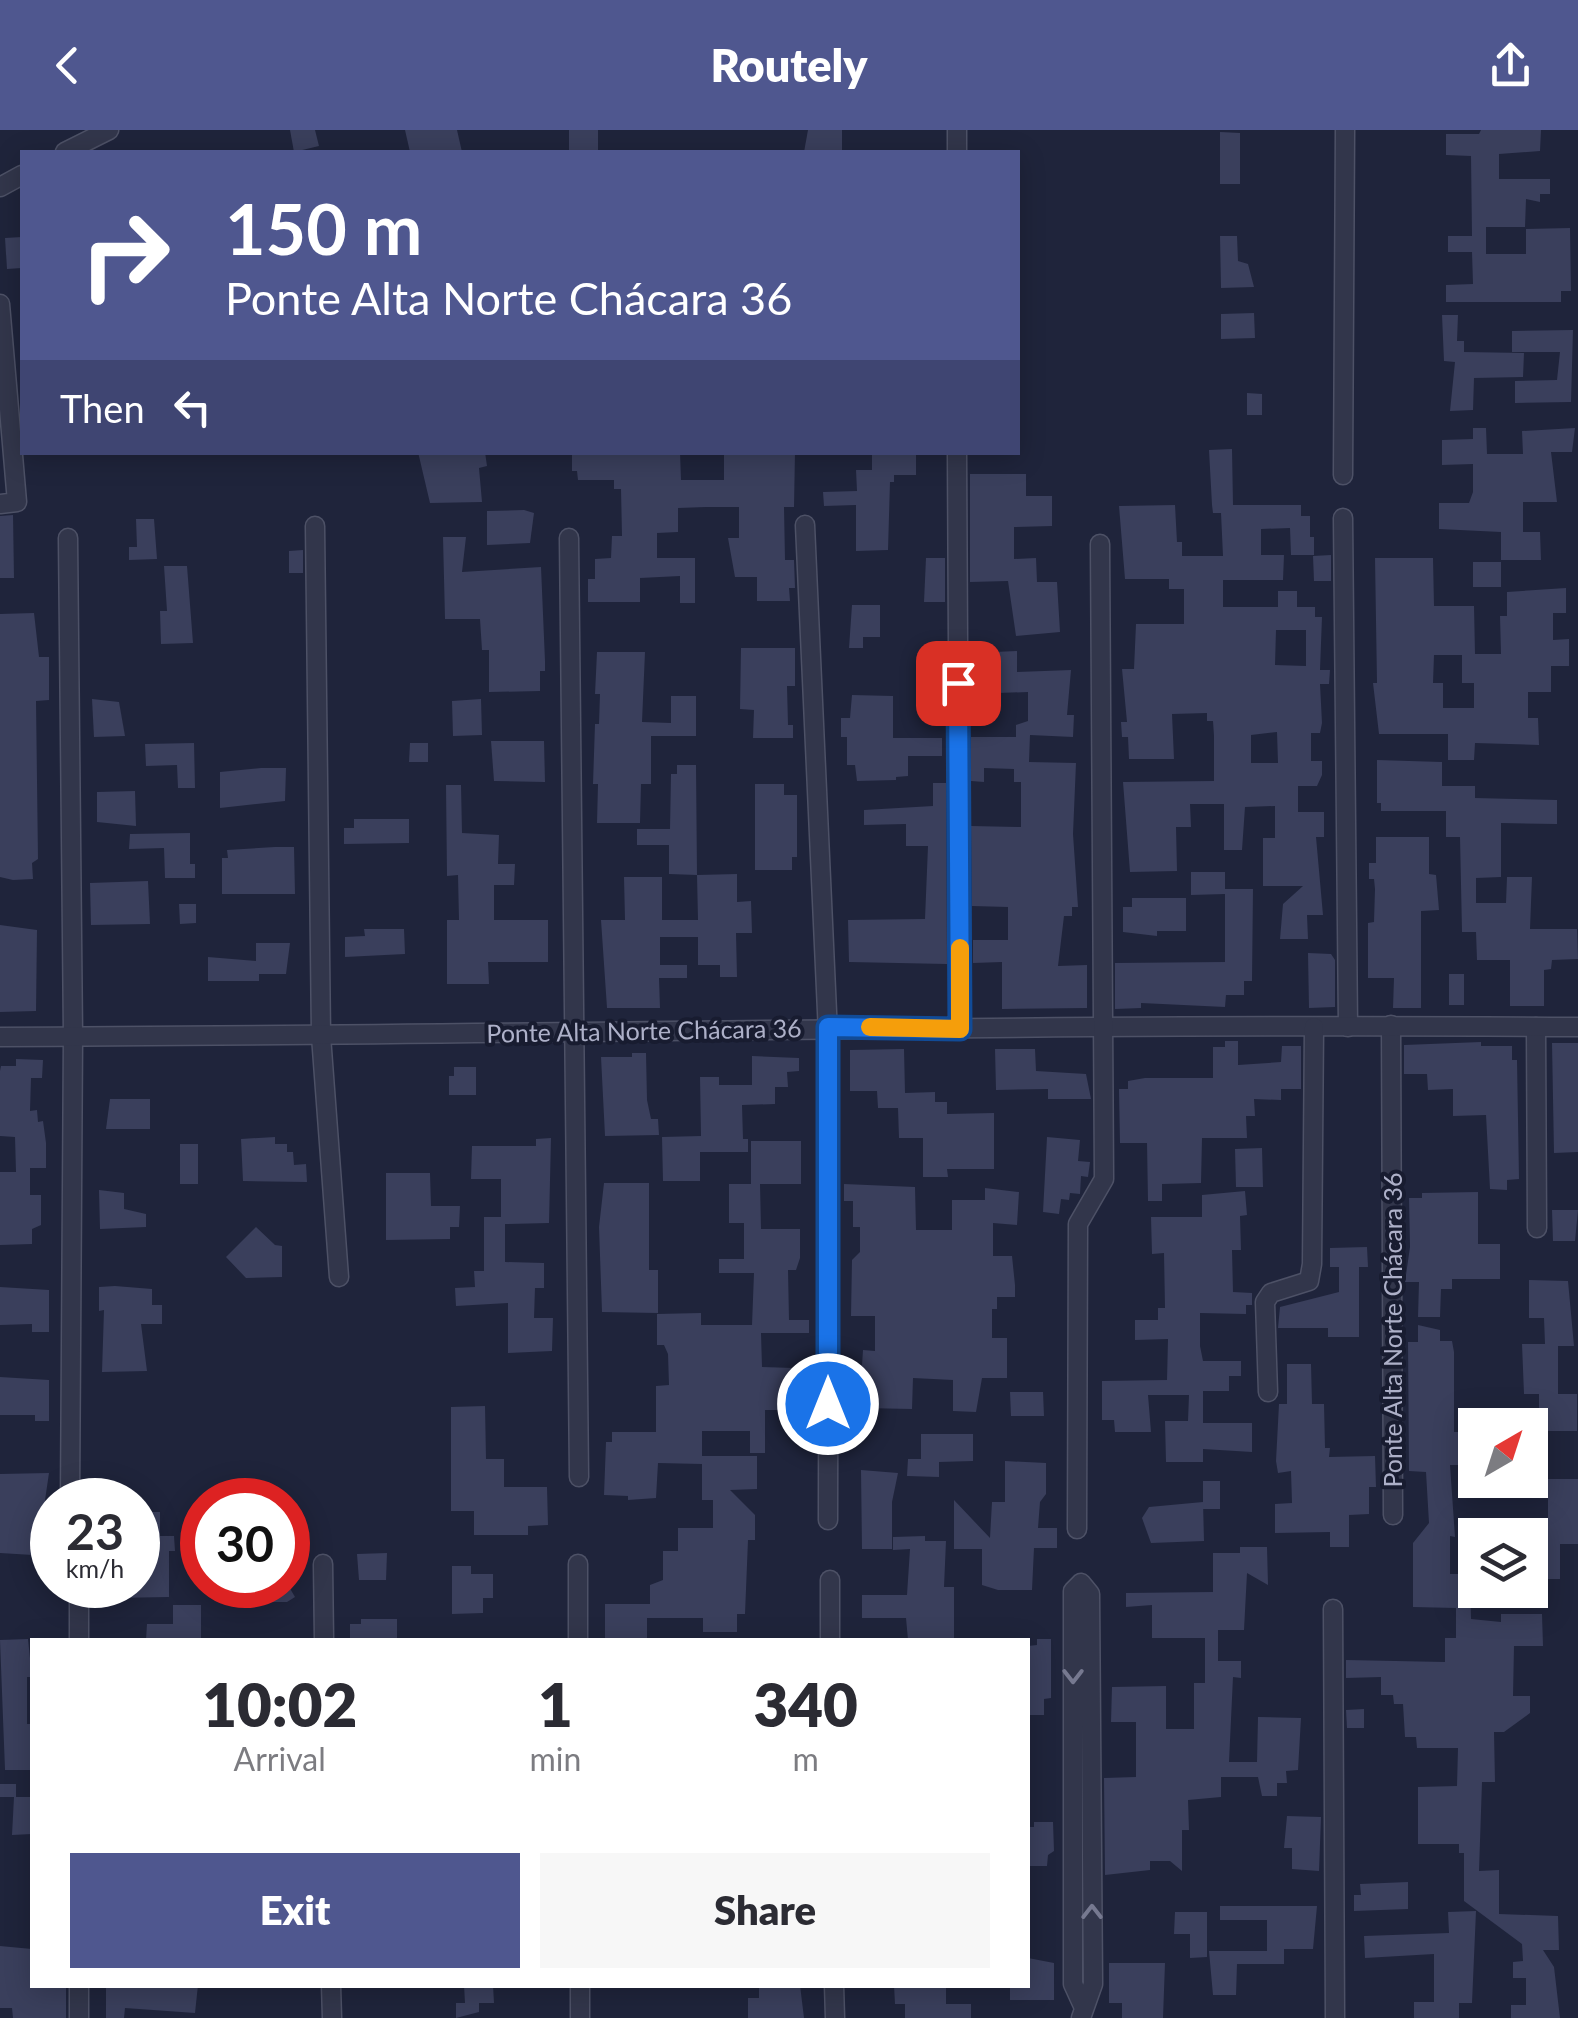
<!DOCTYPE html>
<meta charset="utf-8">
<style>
body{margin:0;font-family:Lato,sans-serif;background:#f7f7f7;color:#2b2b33;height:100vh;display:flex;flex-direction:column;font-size:38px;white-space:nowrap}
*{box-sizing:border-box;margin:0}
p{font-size:32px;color:#7c7c81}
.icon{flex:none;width:55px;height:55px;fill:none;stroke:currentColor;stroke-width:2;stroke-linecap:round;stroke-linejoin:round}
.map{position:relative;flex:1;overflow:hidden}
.side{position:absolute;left:30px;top:1508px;width:1000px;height:350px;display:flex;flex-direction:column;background:#fff;border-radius:0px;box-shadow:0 5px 25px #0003}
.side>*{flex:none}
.banner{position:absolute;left:20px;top:20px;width:1000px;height:305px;border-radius:0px;box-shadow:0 5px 25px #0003;background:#4f578f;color:#fff;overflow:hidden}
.needle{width:65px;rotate:39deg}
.tools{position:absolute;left:1458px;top:1278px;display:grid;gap:20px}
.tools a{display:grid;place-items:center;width:90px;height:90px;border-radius:0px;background:#fff;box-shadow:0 5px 25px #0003;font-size:50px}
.speed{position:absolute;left:30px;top:1348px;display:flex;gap:20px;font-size:50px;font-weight:700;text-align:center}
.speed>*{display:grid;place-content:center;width:130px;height:130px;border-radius:50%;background:#fff;box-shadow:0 5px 25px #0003;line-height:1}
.speed small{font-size:25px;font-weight:400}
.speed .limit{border:15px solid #d22;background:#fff;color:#111}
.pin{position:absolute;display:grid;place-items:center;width:85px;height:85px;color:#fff;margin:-42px;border-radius:20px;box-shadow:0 5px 15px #0006}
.me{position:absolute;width:110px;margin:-55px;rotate:0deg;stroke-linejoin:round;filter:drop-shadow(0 0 8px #0008)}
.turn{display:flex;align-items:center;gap:35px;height:210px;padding:0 40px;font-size:45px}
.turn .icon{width:130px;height:130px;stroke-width:2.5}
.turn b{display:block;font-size:70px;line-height:85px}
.then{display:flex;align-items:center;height:95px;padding:0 40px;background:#0003;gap:20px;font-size:38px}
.eta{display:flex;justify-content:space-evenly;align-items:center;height:170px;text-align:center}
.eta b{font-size:60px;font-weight:800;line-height:70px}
.cta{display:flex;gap:20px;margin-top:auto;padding:20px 40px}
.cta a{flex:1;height:115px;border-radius:0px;background:#4f578f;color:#fff;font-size:40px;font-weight:800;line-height:115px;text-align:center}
.cta a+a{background:#f7f7f7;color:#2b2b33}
header{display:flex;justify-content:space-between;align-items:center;height:130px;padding:0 40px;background:#4f578f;color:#fff;font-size:45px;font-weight:800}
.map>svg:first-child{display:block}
.building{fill:#3a3f5c;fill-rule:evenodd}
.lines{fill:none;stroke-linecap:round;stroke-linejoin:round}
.minor-casing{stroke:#4d5166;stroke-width:21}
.minor{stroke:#32364b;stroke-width:18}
.oneway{stroke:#767990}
.route-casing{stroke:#114b97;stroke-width:25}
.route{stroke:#1a73e8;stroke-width:18}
.slow{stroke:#f59e0b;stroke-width:18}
.labels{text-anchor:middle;stroke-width:8;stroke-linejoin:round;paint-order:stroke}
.street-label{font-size:25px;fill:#adb0c8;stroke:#181c30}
</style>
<header><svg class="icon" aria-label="back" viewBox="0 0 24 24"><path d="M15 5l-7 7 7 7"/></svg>Routely<svg class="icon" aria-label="share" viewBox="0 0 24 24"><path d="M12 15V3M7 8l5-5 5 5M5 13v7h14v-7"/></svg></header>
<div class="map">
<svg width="1578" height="1888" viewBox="0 0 1578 1888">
<rect width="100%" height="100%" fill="#1f243b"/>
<g class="building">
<path d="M290,0h25l4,16 -25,6z"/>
<path d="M405,0h52l5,22h-52z"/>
<rect x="569" y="0" width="29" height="22"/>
<path d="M808,0h34v22h-38z"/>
<path d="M1481,0h60l-1,21 -41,3v25h51v15h-10v8l-14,-3 -1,28h-39v27h40v-25l44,-1 1,63h-10v11h-115v-17l27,-1 -1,-32h-24v-16h24l-1,-80 -25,-1v-21h33z"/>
<path d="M1220,2l20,1v51h-20z"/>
<path d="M1220,106h17l1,25 10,3 6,23 -33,1z"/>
<path d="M22,107v31l-15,1 -2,-31z"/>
<path d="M1254,183l1,25 -34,1v-25z"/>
<path d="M1442,185h16l-1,26h7v11l60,1 -1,24 -49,1 -1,32 -23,1 5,-49 -11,-1z"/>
<path d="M1573,200l-2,72 -56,1v-22l42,-1 3,-28h-48v-21z"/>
<path d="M1247,263l15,1v21h-15z"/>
<path d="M1473,298h13l1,26h36l-1,-23 53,-3 -3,24h-21l6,50h-34v30h17l1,28h-40v-28l-62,-3v-26h30l4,-11v-28l-31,1v-25l31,-1z"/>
<path d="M1232,319l1,56h68v11h9v21h4v18h-23l-1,-27 -29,1v26h23l-1,25h-60v27h55v-16h19v16h18v10h7l-2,53h10l-1,14h-9l2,39 -2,10h-9v28h11v14l-5,11h-19v26h26v25h-8l7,78h-16l1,24h-28l3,-35 20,-18h-40v-48h12v-32l-30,1 -3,43h-18v-46h-34l1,23h-15l1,44 -47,1 -7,-90 91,-1v-45l-1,-15h-6v-8l-35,1 2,45h-45l-1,-22h-6l-1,-15h6l-5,-53h12l2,-45h48v-35h-15v-10h-44l-6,-73 56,-1 2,37h5v14h41l-2,-43h-8l-1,-8 -3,-55zM1276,500h30v36l-31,-1zM1277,602l1,31h-27v-28z"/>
<path d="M418,322h67l2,14 -8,2 3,34 -52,1z"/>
<path d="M572,322h108l1,28h43v-28h71l-1,55h-10l1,53h9l1,28h-6l1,13h-33v-24h-22l-7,-39h11v-31h-33l-28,1v24l-21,1v25h38v45h-15v-27l-40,2v24h-52v-23h7v-20l16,-1 1,-22h10l-1,-47h-7v-9h-36l-1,-9h-5z"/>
<path d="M872,322h44v23h-22v7h-4l-2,68 -32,1v-46l-32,1 -1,-14 34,-1 -1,-21h16z"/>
<path d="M970,344h56v22h26v30l-38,1v32l22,-1 1,24h20l3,50 -44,4 -8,-55 -38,1z"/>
<path d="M524,380l10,3 -4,30 -43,2v-34z"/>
<path d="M13,385l1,63h-14v-62z"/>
<path d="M136,389h18l3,40 -28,1v-13h8z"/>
<path d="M443,407h23l-4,35 79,-5 4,94v10h-5v20l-51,1v-42h-7l-2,-31h-35z"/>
<path d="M303,420v23h-14v-22z"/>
<path d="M1331,425v26h-17l-1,-25z"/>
<path d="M926,428h19v44h-21z"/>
<path d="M1375,428h58l1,48h40l1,48h26l-1,-38h7v-24l59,-4v25h-13v27l16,-1v27h-18v26h-23v26h10l1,27 -64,-2 -1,17h-26v-26h-69l-6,-51h4zM1434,525h28v28h12v25h-31v-25h-10z"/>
<rect x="1473" y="432" width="28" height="25"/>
<path d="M164,436h23l6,77 -32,1 -1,-33h7z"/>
<path d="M852,475h28v32h-17v11h-14z"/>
<path d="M34,483l5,44h10v43l-13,1 2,158 -6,4 1,16 -20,1 -13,-3v-263z"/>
<path d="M741,518h54v38h-8l1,39h5v13h-40l1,-28 -14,-1z"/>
<path d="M1017,521v21l54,-2 -4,45h7l-1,22 -43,-2 -1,27 47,1 -3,71 5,73h-6v9h-8l-6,50 29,-1v43l-85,1v-47l-29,1v-23h35v-33l-36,-1 -1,-80 50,1v-45h-7v-13l-30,-1v14l-13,-1v-44h45v-12l12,-4v-29l-57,2v-41z"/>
<path d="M597,522h48l-3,70 29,1v-27h25v40h-45v48h-10l-1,39h-43l1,-39h-5l2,-60h4l1,-30h-5z"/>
<path d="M932,563h14v28h-13z"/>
<path d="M852,565l41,1v42h49v18h-34v20l-12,1v3l-39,1 -2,-16h-8v-28h-6v-19h9z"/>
<path d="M92,569l27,3 6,34 -31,1z"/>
<path d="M481,569l1,36 -29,1 -1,-35z"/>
<path d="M491,611h53l1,41 -51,-1z"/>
<path d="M194,613l1,45h-17l-1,-23 -31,1 -1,-22z"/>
<path d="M410,613h18v19h-19z"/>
<path d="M1377,630l65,2v24h33v12l82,2v24l-56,-1v54l-25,1v25h30l1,-26h25l-2,52h47l1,30 -26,1 -1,9 -7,1v36h-34v-46h-33l-1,-28h-14l-2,-95h-14v-26h-65v-8h-4z"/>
<path d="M677,635h19l1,110 -28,-1v-29h-32v-16h33l1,-55h6z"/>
<path d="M261,638h25l-1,33 -65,7v-36z"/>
<path d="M933,653h13l1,181 -98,-2 -1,-42 77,-1 3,-73h-22v-22l-42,1v-15l69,-4z"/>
<path d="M755,654h29v11h13v62h-5v13h-37z"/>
<path d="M446,655h15l1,48 37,2 -1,29h17l-1,21h-20v35h54v42h-60l1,22h-42v-64h12l-1,-45 -11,1z"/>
<path d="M135,661l1,35 -39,-4v-30z"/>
<path d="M354,689h55v24l-65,1v-16h10z"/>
<path d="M190,703v31h5v14h-30l-1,-30 -35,1 1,-15z"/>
<path d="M1376,707h53v37l7,1 3,35 -18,1v97h-28l1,-30h-26v-55l6,-1 1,-33 -1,-10h-5v-16h7z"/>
<path d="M275,717h19l1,47h-73v-36h6l-1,-8z"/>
<path d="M1191,742h34v22l-34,1z"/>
<path d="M737,744v28l14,-1 1,32h-16l1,44h-17v-12h-22v-28h-38v28h27v13h-28l1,30h-53l-6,-88h24l-1,-43h38v43h36l-1,-45z"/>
<path d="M148,751l2,43 -59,1 -1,-42z"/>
<path d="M1225,759h28l-1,92h-8v14h-18l-1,12 -84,-4v5l-26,1v-46l110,-1z"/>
<path d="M1132,768h54v33h-29v5l-34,-4v-25h9z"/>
<path d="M179,774h17v19l-16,1z"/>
<path d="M0,795l37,5 -1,81 -36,1z"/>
<path d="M364,799h40l1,25 -60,3v-20l20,-1z"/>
<path d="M256,813h34l-4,31h-27v7h-51v-24l48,4z"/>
<path d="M1308,823l23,1 4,6v47l-26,1z"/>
<rect x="1449" y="844" width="15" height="31"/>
<path d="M1225,911h13v24l43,-3 1,-16h19v43h-20v11l-27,-1 1,17h-9l1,22h-45l-1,45 -39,1v17h-14l-1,-58h-27l-1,-54h9v-8l17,-3h68v-31h12z"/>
<path d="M1481,912v4h31v14h5l2,119 -12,1v10l-17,-1 -4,-74 -33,1v-27l-25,1 -1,-16h-23v-29z"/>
<path d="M1552,913h26v109l-24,1z"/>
<path d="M904,919l1,44 30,-1v10h12v12l47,-1v56h-47l1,8h-25v-39h-24l-1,-30h-20l-1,-17h-27v-41z"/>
<path d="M995,919h40l1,22 50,3 5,25h-43v-10l-52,1z"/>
<path d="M632,923h14l1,47 4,19h7l1,16 -54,1 -4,-79h31z"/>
<path d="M752,926l47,2v13l-12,1 1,15h-13v17l-33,1 1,34h5v13h-48v29h-37l-1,-44 39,-1 -1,-59h19v8h33z"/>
<path d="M16,929l27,1 -1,18h-11l-1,33 7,-1 1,12 5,-1 3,22v25h-16v27h11v30l-9,4v15l-32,1v-73h16l-1,-35 -15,-1v-65l1,-5h15z"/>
<path d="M454,937h22v28h-27v-19h5z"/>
<path d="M110,969h40v30h-44z"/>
<path d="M275,1007v7h12v8h6l1,13 12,-1 1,18 -64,-1 -2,-42z"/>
<path d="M1047,1007l33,3 -2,21 12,1 -2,15 -7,-1 -1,18 -10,-1 -1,7 -8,-1 -2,15 -16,-2z"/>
<path d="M551,1008l-2,85 -44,1v38l39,1v25h-9l-1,30h19l-1,33 -44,2v-50l-52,3 -1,-18 20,-1 -1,-16h10v-54h17v-38h-30l1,-33h64v-7z"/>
<path d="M751,1011h50v43h-41l1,45h39v29l-4,12h-8l1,50h20v13h-48l1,34 32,1v42h-29v43h-15v-22h-48v33l-44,-1 -2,35 -28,2v-4l-24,-1 2,-53h6v-10h44v-46l13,-1 -1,-31 -4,-9h-7v-31l44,-1v12h51l2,-52h-35v-14h25v-36h-15v-39h22z"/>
<rect x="180" y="1014" width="18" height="40"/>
<path d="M1262,1018l1,39h-27l-1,-38z"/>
<path d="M386,1043h44l1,33h29l-1,21h-9v12l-64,1z"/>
<path d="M604,1053h45v87h9v43l-56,-1 -3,-85z"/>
<path d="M844,1054l71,3 1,43h36v-30h33v-12l34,4 -2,33 -24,-2v33h19l3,29v12h-18v12h-5v29h15v40h-25l-6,34 -23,-1v-31l-40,-2 -1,31 -49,-1 1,-25h-7l1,-18h4l1,-15 12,1v-35h-24l1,-56 8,-8v-25h-7v-26h-9z"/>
<path d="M99,1060l25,3v16l22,5v13l-46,2z"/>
<path d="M1245,1061l2,24 -7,1 1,34h-9l1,42 19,1v12h-6v9l-46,-1v33l3,15h38v15h-12v15h-26v32h49v29l-49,-3v13h-37l-1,-41h23l1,-26h-41l3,37h-36l-1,-12h-12v-39l65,-1 1,-41 -33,1v-20h23v-12h7l-1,-55 -12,1 -1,-37h51v-22z"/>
<path d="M1478,1062v52h22v35h-48v10h-11l-1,28h-22l1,-35h-14l5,-35 -1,-49h13v-5z"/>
<path d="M1552,1080h26l-3,31h-22z"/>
<path d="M256,1097l19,18 7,1v31l-36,1 -20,-21z"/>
<path d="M1367,1117l1,20h-9v70h-31v-9h-50l2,-21 59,-15v-25h-9v-19z"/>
<path d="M1529,1150l39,1 6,65h-16v48h19v37h-38v-37h-15l-2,-50h23l-1,-26h-15z"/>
<path d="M115,1156l37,3v16h10v19h-21l6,47 -45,1 2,-62 -5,1v-24z"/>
<path d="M0,1157l49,3v42h-17v-8l-32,1z"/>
<path d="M1418,1195l22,5v11h12l2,11v80h10v27l-4,6h-10l5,72 -5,-1v38h20l1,45 30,3v-8h41l1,32h-29l-1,50h17v17l-26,19h-10l1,50h-13l-3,89 20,-1v44l59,2 1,34h-16l11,17 6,51h-49v-13h15v-27h-13v-16l10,-1 -1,-17 -58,-43v-48h-5v-9h-41v-57l39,-1 1,-38h-41l-1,-11h-11l-2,-33h-9l-1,-9h-12v-18l-35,1v-18l99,2v-24h11v-30l-43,-1v-64l16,-20 -3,-51 -17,-1 -1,-129h10z"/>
<path d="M1287,1234h24l1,40h12l1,44h5l-1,9 46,-1 1,31h-7v27l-20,1v32h-19v-15l-55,1v-29l17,-1 -1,-32 -13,2 -2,-12 3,-57h8z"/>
<path d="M0,1247l49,3v41h-14v-6h-35z"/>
<path d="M1010,1262h33l1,24h-33z"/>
<path d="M485,1276l1,53h18v28h43l1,38 -20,1v9h-54v-24h-23v-104z"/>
<path d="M921,1304h52v27l-34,1v15l-32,-1 1,-17h13z"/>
<path d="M702,1326h55v33l-27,1 25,25v25h-7l-3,74h-8v18h-34v-14h-56v21l-42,1v-36h45v-19l13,-5v-29h15v-23h35v-28h-11z"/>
<path d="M1005,1331l41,2v31l-6,8 -2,26h19v20h-23l-2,42h-34l-16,-5v-36h-28v-49l36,38 2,-36h13z"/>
<path d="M861,1340l37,3 -6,29v47h-30z"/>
<path d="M49,1343l-5,34 5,49 -49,-3v-79z"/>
<path d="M1548,1349h30v65h-18v35h-30v-52l18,-1z"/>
<rect x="1203" y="1351" width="17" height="28"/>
<path d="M1203,1372l1,39 -53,2 -9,-25 7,-11z"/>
<path d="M138,1382h22v24h14l1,15h-6v46l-55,1v-13h24z"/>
<path d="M925,1406v5h21l-2,46h10v53h-46l-2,-22h-44v-23h45l3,-46 -17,1v-13z"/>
<path d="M1240,1417h27l1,38 -21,-12 -3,57h-26v31h23v17l-8,-1 -4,85h28l1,-45 43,1 -3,52 -12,1 1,12h-10v13h-15l-4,-19h-37v20l-33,3 1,30h-7v41l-12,-10h-20v9l-45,5 -1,-97 32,-1v-55h-25l1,-35 54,-1v43h28v-46h11v-45h-53v-33l-26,2v-14l87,-1v-39h27z"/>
<path d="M387,1423l-1,27h-27l-2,-26z"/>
<path d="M452,1436h19v8h22v24h-10v15l-31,1z"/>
<path d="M237,1455h51l7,12 -8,5h-50z"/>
<path d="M173,1475h28v35h-55l1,-16h26z"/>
<path d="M361,1489h36v21h-47v-16h11z"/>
<path d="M28,1509l4,38h-5v47h5v46h-27l-5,-130z"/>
<path d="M1037,1509h14v59l-7,1v16h-16v-69l9,-1z"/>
<path d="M1364,1579v19h-17l-1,-18z"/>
<path d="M0,1654h16v13h16v37l-20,1 2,-38h-14z"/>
<path d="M1287,1686l34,1 -2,54 -27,-2v-21h-8z"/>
<path d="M1034,1692h19l1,29 -6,4 -1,11h-19v-39h6z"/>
<path d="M1408,1752v27l-54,2v-16h7l-1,-11z"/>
<path d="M1220,1776h97l-4,43h-29v15h-47l-1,31h-23l-4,-44h58v-31h-47z"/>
<path d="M1476,1781l-4,92h-13v15h-45v-16h20v-48l-69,4 -1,-22 85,-3 -1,-21z"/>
<path d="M1175,1782h32v45l-17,1v-24h-16z"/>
<path d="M0,1816l32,3v36h34v33h-53l-1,-10h-12z"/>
<path d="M1028,1828l26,5v37h-44v-13l18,-2z"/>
<path d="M1109,1833h56l-2,55h-41v-15h-13z"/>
<path d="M106,1855h92l-3,28 -70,-5 -1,10h-18z"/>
<path d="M464,1855h29l1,18h-15v9l-23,6v-15h9z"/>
<path d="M759,1855h41l4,33h-56v-20h11z"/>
<path d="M894,1855h52v19h25v14h-66v-14h-10z"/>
</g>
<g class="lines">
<defs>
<g id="minor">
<path d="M957,0v22"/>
<path d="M65,22l44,-22"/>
<path d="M0,57l22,-12"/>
<path d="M0,174l17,198 -17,2"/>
<path d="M957,322l3,577"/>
<path d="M1343,345l2,-345"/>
<path d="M1343,388l5,509"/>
<path d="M805,395l24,531 -1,464"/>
<path d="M315,396l6,510 18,241"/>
<path d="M68,408l5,498 -3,464"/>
<path d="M569,408l10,939"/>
<path d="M1391,895l2,490"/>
<path d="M1536,897l1,201"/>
<path d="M0,907c526,-2 1052,-14 1578,-10"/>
<path d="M1268,1262l-3,-90 6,-9 38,-12 3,-17 2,-237"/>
<path d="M1077,1399l1,-305 26,-45 -4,-635"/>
<path d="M323,1434l1,76"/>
<path d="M578,1434v76"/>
<path d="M830,1450v60"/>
<path d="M79,1455v55"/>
<path d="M1333,1479l2,409"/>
<path d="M79,1855v33"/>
<path d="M331,1855l1,33"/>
<path d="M580,1855v33"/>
<path d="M834,1855l1,33"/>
<path d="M1081,1888l12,-34 -3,-390 -9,-11 -8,8v393l11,24"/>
</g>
</defs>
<use href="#minor" class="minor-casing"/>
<use href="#minor" class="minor"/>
</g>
<defs><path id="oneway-chevron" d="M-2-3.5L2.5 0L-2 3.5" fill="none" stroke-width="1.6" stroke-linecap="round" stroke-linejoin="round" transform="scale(2.5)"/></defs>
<g class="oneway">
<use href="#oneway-chevron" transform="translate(1073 1546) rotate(90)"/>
<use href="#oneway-chevron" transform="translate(1092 1782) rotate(-90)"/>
</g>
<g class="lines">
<defs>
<path id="route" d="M828,1274v-377l132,2 -2,-346"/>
</defs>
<use href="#route" class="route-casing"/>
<use href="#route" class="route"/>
<path class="slow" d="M870,897l90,2v-81"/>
</g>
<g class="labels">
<g class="street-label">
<text transform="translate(644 901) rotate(-1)" y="9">Ponte Alta Norte Chácara 36</text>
<text transform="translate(1393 1200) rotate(-90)" y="9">Ponte Alta Norte Chácara 36</text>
</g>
</g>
</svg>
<div class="tools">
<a><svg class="needle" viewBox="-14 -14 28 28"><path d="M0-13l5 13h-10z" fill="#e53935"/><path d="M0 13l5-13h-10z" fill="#7c7c81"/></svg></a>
<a><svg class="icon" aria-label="layers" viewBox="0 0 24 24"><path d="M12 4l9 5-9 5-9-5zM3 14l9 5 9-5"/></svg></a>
</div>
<div class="speed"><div>23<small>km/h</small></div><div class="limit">30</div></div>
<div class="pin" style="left:958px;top:553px;background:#d93025"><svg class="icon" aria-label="arrive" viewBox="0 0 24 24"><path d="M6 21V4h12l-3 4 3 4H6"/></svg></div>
<svg class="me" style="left:828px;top:1274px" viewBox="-20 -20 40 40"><circle r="17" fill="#1a73e8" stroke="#fff" stroke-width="3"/><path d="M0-11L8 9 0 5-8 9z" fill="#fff"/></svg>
<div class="banner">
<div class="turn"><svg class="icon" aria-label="right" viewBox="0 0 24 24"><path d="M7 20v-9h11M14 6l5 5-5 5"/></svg><div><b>150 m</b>Ponte Alta Norte Chácara 36</div></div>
<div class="then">Then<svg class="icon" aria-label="left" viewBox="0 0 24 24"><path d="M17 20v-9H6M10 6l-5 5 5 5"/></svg></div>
</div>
<section class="side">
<div class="eta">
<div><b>10:02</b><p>Arrival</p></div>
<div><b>1</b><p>min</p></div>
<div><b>340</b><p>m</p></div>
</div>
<div class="cta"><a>Exit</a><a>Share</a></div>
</section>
</div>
